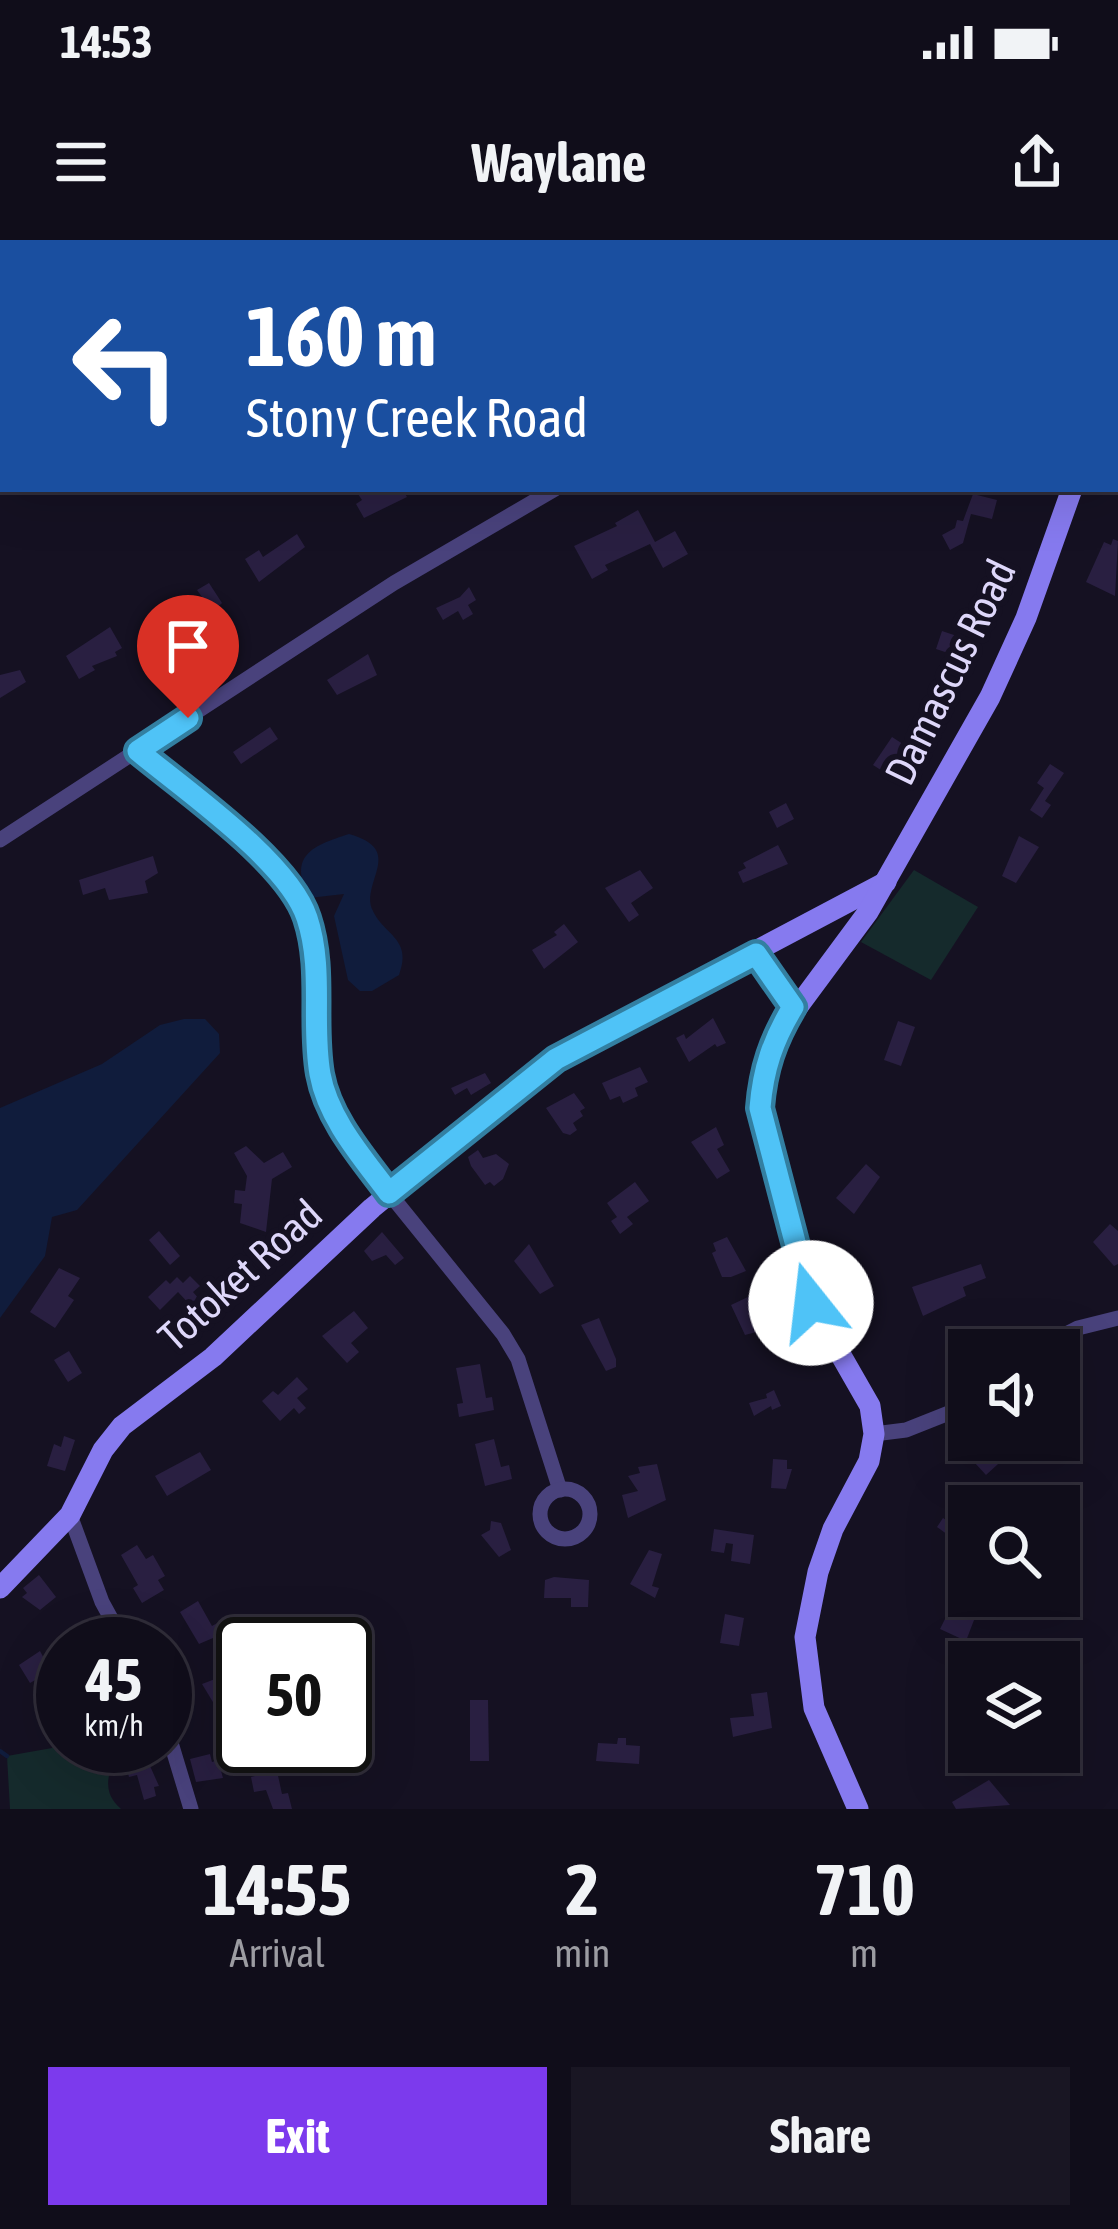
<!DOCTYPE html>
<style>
body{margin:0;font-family:"Asap Condensed",sans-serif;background:#191623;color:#f1f3f6;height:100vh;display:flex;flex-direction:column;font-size:45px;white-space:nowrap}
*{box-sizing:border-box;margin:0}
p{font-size:39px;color:#9c9ca2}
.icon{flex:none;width:66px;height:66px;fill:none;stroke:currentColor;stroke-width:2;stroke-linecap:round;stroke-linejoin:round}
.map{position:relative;height:1569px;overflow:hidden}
.side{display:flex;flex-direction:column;background:#100d1a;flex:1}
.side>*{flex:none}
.top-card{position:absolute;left:0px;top:0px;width:1119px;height:252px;box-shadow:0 12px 48px #0002,0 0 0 3px #302d39;background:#1a4fa0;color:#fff;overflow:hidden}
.tools{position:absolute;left:948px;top:1089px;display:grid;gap:24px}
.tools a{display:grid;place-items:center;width:132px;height:132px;border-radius:0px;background:#100d1a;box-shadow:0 12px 48px #0002,0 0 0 3px #302d39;font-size:60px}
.speed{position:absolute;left:36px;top:1377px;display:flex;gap:24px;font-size:60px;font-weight:700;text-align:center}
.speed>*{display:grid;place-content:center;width:156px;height:156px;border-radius:50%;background:#100d1a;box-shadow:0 12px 48px #0002,0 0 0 3px #302d39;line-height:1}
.speed small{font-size:30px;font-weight:400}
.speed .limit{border:6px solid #111;border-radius:18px;background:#fff;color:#111}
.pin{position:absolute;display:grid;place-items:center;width:102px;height:102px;color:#fff;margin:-123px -51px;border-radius:50% 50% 50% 0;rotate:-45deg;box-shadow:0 0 12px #0007}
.pin .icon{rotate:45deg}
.me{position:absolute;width:132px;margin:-66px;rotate:344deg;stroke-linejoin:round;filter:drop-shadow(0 0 9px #0008)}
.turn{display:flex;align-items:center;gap:42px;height:252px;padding:0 48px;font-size:54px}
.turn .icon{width:156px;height:156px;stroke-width:2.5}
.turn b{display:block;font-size:84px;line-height:102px}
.eta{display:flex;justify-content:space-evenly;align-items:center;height:204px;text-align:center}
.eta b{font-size:72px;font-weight:700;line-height:84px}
.action{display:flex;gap:24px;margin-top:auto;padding:24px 48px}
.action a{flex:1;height:138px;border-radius:0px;background:#7c3aed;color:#fff;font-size:48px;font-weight:700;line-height:138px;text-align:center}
.action a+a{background:#191623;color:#f1f3f6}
.status{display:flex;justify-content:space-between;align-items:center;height:84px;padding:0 60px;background:#100d1a;direction:ltr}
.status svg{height:33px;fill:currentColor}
header{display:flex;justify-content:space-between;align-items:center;height:156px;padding:0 48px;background:#100d1a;font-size:54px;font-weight:700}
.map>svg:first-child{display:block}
.green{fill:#152a2c}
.water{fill:#101c3c}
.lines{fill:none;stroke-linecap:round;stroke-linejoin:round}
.stream{stroke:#101c3c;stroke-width:4.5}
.building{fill:#291f41}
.street{stroke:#49427c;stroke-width:15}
.secondary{stroke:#867aef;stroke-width:21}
.route-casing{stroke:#337fa1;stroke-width:30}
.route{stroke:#4fc3f7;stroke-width:21}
.labels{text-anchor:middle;stroke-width:12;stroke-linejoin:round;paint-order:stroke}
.street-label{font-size:42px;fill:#ded7fa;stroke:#151122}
</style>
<div class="status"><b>14:53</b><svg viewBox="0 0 49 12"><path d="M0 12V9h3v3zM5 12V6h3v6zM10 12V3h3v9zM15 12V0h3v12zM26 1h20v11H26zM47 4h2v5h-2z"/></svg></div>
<header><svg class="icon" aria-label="menu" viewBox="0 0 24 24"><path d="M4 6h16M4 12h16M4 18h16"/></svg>Waylane<svg class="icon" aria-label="share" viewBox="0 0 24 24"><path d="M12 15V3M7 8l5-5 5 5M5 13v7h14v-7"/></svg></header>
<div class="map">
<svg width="1118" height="1569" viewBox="0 0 1118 1569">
<rect width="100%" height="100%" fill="#151122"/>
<g class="green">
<path d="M914,630l64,37 -47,73 -70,-38z"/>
<path d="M63,1491v15h56c-9,24 -20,44 2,63h-111l-3,-53 45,-8z"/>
</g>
<g class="water">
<path d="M349,594c58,16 10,49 24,77 11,24 40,28 26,64l-27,16h-12l-12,-11 -14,-64 10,-22 -35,4c-21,-43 3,-52 40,-64z"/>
<path d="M184,779h21l14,15 1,19 -143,157 -25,7 -7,39 -45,62v-210l102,-44 58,-39z"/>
</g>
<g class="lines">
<path class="stream" d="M0,1511l7,5"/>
</g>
<g class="building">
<path d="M367,249h35l5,8 -43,21 -8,-14 6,-4 -4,-6z"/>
<path d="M973,254l24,6 -5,19 -21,-5 -8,29 -13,7 -8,-15 13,-7 2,-8 6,1z"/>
<path d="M638,270l17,32 20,-11 13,23 -25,14 -13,-24 -45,21 3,5 -16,9 -18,-33 43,-20 -2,-3z"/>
<path d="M297,294l8,13 -46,35 -14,-23 14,-9 4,7z"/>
<path d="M1113,299l5,2 -3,55 -29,-14 18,-40 7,3z"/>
<path d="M209,343l13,20 -37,35 -13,-21 30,-20 -5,-7z"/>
<path d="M469,347l7,13 -8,5 5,9 -10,6 -5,-9 -15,9 -7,-12 24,-11z"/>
<path d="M110,387l12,21 -7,4 2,4 -25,10 3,4 -16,9 -13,-23z"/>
<path d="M942,391l21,7 -6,18 -21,-7z"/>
<path d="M368,414l9,21 -40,20 -10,-15z"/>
<path d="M20,430l6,12 -26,16v-23z"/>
<path d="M270,487l8,12 -37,25 -8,-12z"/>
<path d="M892,497l14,9 -19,28 -14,-9z"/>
<path d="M1050,524l14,9 -19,28 6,4 -9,13 -12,-8 14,-22 -7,-5z"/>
<path d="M786,563l8,16 -17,9 -8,-16z"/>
<path d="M1019,596l20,11 -23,36 -14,-7z"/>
<path d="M778,605l10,19 -45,19 -5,-11 8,-4 -3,-5z"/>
<path d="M153,616l5,17 -13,8 3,12 -39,7 -4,-12 -22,7 -4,-15z"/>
<path d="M640,630l13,18 -22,15 8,12 -10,7 -24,-34z"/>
<path d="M564,684l14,18 -34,27 -12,-19 25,-15 -3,-3z"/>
<path d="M713,778l13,25 -9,4 -2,-3 -26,18 -13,-24 8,-4 2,5z"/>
<path d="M898,781l17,6 -14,39 -17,-6z"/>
<path d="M640,827l8,15 -13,6 3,8 -15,7 -3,-7 -10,4 -8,-17z"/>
<path d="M485,833l6,10 -20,12 -4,-7 -12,7 -4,-7z"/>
<path d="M574,853l11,15 -5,3 3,5 -10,7 4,7 -7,5 -7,-2 -17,-25z"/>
<path d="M716,887l8,18 -7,4 13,22 -13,8 -26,-37z"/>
<path d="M246,906l18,17 19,-11 9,15 -20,12 -6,53 -26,-9 2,-19 -8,-1 1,-13 10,1 2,-15 -13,-23z"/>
<path d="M478,910l5,8 13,-4 13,10 -6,15 -9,7 -4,-4 -5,3 -14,-19 -3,-9z"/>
<path d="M866,924l14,13 -26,37 -18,-16z"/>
<path d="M635,942l14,19 -22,16 6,7 -13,10 -9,-13 6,-4 -10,-14z"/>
<path d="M1110,984l8,7v33l-4,2 -21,-24z"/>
<path d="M159,991l21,25 -10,9 -21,-25z"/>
<path d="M382,992l22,26 -9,7 -9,-10 -14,6 -8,-10z"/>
<path d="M727,997l19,34 -15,6h-9l-10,-24 4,-2 -3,-8z"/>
<path d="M529,1004l25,42 -14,8 -26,-33z"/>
<path d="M981,1024l5,14 -23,9 3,9 -43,20 -11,-29z"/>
<path d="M59,1028l21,10 -12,18 6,4 -19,28 -25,-16z"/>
<path d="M190,1036l10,10 -7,6 6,7 7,-6 3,3 -16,12 -15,-16 -18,18 -12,-13 18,-17 4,4 7,-7 6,6z"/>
<path d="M750,1056l9,21 13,-6 7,15 -34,9 -14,-30z"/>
<path d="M354,1071l14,17 -17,15 8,9 -12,11 -25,-27z"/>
<path d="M599,1078l17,41v8l-10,4 -25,-46z"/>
<path d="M69,1111l13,22 -14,9 -14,-22z"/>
<path d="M480,1124l6,34 6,-1 2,13 -35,7 -2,-13 6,-1 -7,-35z"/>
<path d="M297,1137l11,12 -11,9 9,10 -7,6 -5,-6 -14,13 -18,-20 11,-10 5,4z"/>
<path d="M774,1150l7,16 -9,4 -1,-4 -17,10 -5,-13 18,-5 -1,-4z"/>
<path d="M64,1196l11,4 -10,31 -18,-5 7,-22 7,3z"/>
<path d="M494,1199l7,28 8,-2 3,14 -27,7 -10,-42z"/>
<path d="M998,1200l23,3 -35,32 -12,-13z"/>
<path d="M200,1212l11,18 -44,26 -12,-20z"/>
<path d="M773,1219l14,1v9h5l-6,20 -15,-1z"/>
<path d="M657,1224l9,36 -38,18 -6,-23 16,-4 -10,-15 12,-3 -2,-6z"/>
<path d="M961,1273l8,5v32l-32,-23 6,-9 10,7z"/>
<path d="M491,1281l10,2 10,27 -12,7 -18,-22 9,-5z"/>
<path d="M714,1289l40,6 -4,29 -19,-3 2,-17 -7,-1 -2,10 -13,-2z"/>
<path d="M137,1305l9,14 7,-4 12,21 -7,4 6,10 -22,13 -9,-15 5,-3 -17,-30z"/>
<path d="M649,1310l13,4 -10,32 7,2 -4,10 -25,-14z"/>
<path d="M39,1335l17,22 -16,13 -18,-13 5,-4 -4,-5z"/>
<path d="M554,1337l35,3 -1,27h-17v-9h-27l1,-18z"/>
<path d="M964,1360l15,7 -13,34 -26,-12 10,-20 8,4z"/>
<path d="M198,1361l14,25 9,-5 6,11 -28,12 -19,-32z"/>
<path d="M725,1374l19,4 -5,28 -19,-3z"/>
<path d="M40,1411l17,32 -14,8 -6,-12 -7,4 -11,-18z"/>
<path d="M236,1431l7,7v31l-21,8 -20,-33z"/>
<path d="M767,1452l5,36 -39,9 -3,-19 24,-2 -3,-22z"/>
<path d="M470,1460h18l1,61h-19z"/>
<path d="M618,1498h8v7l14,1 -1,18 -43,-3 2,-18 19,1z"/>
<path d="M210,1514l2,8 6,-2 5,18 -27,4 -6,-23z"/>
<path d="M146,1517l13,29 -5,1 2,9 -12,4 -7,-25 -8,2 -3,-11z"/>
<path d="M277,1531l5,23 6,-1 4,16h-19l-7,-19 -12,2 -3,-15z"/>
<path d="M989,1540l21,25 -54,4 -4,-7z"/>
</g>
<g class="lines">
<g class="street">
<path d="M647,0l1,3"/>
<path d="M207,3l3,-3"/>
<path d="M0,163l3,-2"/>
<path d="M1116,231l2,1"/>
<path d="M138,511l128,108 41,55 10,47 4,116 16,40 52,76 114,141 15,25 42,131"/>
<path d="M0,600l394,-257 161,-94"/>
<path d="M1035,1110l43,-22 40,-10"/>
<path d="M874,1194l32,-4 63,-25"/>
<circle cx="565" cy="1274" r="25"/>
<path d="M70,1275l32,87 23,42"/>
<path d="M165,1483l26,86"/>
</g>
<g class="secondary">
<path d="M1116,100l2,-7"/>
<path d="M756,714l37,53"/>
<path d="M0,1348l70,-73 33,-65 19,-24 91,-69 159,-149 161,-132 62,-40 291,-154"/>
<path d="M858,1569l-44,-101 -9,-71 13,-65 15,-43 36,-68 5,-27 -4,-28 -59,-103 -43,-155 -7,-40 1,-28 12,-41 94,-127 122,-215 36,-79 46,-129"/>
</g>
</g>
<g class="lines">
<defs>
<path id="route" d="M188,478l-50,33c47,39 151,111 169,167 17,51 4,105 13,156 8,45 43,84 69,119l167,-134 200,-105 37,53c-20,33 -30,62 -33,101l51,195"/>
</defs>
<use href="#route" class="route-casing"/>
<use href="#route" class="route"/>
</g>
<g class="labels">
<g class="street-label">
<text transform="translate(950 432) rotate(-64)" y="15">Damascus Road</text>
<text transform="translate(240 1035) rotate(-42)" y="15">Totoket Road</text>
</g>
</g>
</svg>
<div class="tools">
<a><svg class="icon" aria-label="sound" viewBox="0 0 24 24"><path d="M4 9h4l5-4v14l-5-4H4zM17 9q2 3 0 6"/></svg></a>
<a><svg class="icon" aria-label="search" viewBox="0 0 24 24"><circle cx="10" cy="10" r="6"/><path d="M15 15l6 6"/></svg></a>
<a><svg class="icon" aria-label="layers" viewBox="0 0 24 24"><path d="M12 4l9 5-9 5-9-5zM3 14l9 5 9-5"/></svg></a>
</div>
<div class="speed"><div>45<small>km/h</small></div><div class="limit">50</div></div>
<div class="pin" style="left:188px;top:478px;background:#d93025"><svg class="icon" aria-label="arrive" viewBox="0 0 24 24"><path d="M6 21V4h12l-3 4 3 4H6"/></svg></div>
<svg class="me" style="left:811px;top:1063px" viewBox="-20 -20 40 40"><circle r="19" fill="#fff"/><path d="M0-13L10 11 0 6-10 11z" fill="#4fc3f7"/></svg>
<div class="top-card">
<div class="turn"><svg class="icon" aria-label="left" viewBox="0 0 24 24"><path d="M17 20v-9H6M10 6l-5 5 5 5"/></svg><div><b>160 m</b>Stony Creek Road</div></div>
</div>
</div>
<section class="side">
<div class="eta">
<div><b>14:55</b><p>Arrival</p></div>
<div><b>2</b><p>min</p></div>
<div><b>710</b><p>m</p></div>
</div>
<div class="action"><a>Exit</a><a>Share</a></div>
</section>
